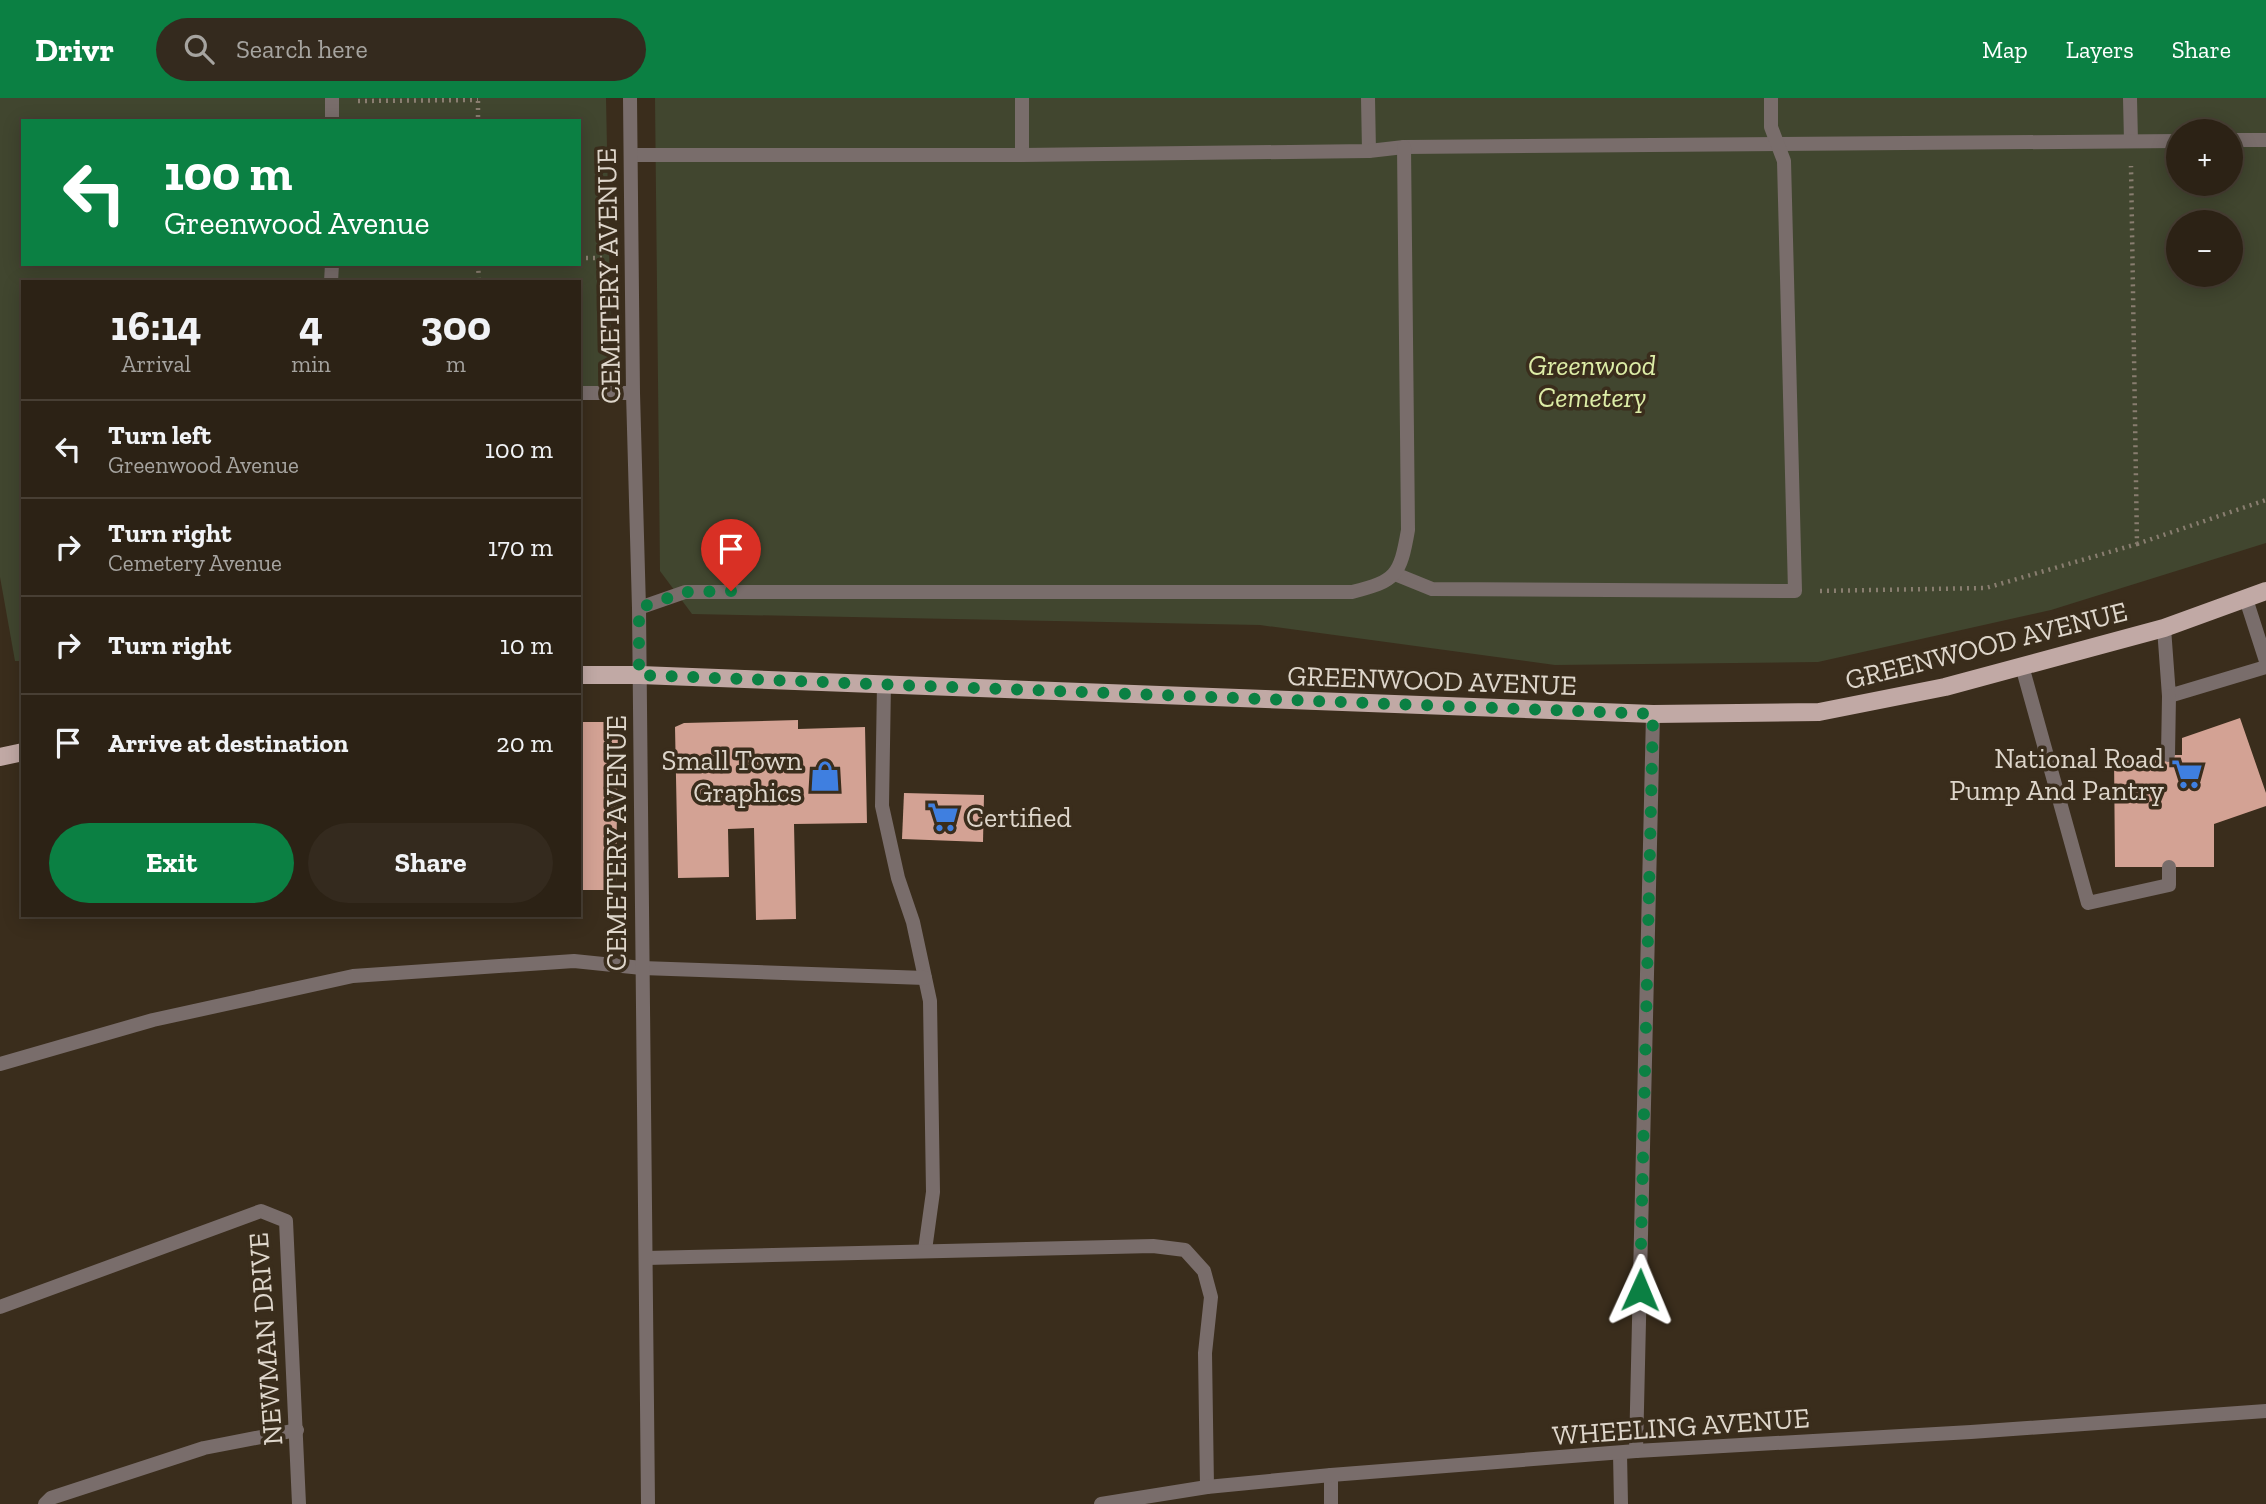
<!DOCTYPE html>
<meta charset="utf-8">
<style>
body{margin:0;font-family:"Zilla Slab",serif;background:#342a1e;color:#f1f3f6;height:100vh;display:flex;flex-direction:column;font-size:26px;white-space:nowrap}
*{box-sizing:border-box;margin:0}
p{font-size:23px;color:#a6a4a0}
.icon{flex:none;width:38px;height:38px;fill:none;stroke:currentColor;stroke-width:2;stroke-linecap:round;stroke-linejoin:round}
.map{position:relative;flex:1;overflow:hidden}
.sheet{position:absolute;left:21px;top:182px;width:560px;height:637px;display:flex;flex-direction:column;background:#2c2215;border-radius:0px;box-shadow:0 4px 18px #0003,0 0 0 2px #483f34}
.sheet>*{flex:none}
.top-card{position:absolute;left:21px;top:21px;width:560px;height:147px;border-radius:0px;box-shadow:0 4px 18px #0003,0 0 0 2px #483f34;background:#0b8043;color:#fff;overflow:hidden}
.tools{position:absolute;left:2166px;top:21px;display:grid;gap:14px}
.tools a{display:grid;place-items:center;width:77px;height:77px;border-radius:50%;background:#2c2215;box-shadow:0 4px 18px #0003,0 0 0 2px #483f34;font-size:35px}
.pin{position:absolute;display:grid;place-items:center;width:60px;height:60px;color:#fff;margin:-72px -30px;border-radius:50% 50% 50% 0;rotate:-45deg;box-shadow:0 0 7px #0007}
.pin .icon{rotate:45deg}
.me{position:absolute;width:77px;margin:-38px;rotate:1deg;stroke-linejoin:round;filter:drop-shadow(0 0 5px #0008)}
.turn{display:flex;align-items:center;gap:24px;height:147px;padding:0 28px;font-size:32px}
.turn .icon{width:91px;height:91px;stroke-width:2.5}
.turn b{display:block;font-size:49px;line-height:60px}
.eta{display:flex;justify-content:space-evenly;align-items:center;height:119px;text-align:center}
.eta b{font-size:42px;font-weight:700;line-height:49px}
.button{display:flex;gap:14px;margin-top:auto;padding:14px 28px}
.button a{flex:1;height:80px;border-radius:42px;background:#0b8043;color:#fff;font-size:28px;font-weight:700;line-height:80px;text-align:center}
.button a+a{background:#342a1e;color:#f1f3f6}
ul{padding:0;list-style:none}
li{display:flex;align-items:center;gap:21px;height:98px;padding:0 28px;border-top:2px solid #483f34}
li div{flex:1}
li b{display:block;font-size:26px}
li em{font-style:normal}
header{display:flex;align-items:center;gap:42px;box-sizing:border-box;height:98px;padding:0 35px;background:#0b8043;color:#fff}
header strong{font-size:33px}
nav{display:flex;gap:38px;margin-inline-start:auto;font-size:24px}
.search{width:490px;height:63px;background:#342a1e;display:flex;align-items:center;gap:18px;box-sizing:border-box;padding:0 24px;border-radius:38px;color:#a6a4a0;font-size:26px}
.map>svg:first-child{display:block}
.green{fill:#41462f;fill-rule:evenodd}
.building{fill:#d3a294}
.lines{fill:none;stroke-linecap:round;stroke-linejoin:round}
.path{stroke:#897e70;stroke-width:4.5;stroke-dasharray:2 5;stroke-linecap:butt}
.lane{stroke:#796d6b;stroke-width:14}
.street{stroke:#796d6b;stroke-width:14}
.primary{stroke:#c1a9a5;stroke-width:18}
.route{stroke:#0b8043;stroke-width:12;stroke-dasharray:0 21.6}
.labels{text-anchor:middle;stroke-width:7;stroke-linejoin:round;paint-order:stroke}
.street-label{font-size:28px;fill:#ded6cb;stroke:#3a2d1c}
.park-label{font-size:28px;font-style:italic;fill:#ddeda7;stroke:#3a2d1c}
.poi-label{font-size:28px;fill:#ded6cb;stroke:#3a2d1c;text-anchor:end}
</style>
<header>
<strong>Drivr</strong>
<div class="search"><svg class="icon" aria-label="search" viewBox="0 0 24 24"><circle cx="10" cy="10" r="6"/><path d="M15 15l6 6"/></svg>Search here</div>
<nav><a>Map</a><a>Layers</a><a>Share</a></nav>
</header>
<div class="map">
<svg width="2266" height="1406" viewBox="0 0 2266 1406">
<rect width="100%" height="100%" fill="#3a2d1c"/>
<g class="green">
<path d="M0,0h606l6,296 -33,1v-113h-556v379h-8l-15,-84zM23,23h556v143h-556z"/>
<path d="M655,0h1611v445l-215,67 -233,52 -263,3 -295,-40 -568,-11 -32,-43zM2179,33h52v53h-52zM2179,124h52v53h-52z"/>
</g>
<g class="building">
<path d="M2240,620l26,75v13l-52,18v43h-99l-1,-112h68v-17z"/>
<path d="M798,622v9l67,-2 2,96 -73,1 2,95 -40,1 -2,-92 -26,1 1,48 -51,1 -3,-151 9,-4z"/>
<path d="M579,624h39l-2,168h-37z"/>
<path d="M904,695l80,2 -1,47 -81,-3z"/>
</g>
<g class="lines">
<g class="path">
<path d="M358,3l120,-1"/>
<path d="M478,3v20"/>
<path d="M579,160h27"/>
<path d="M478,166l1,18"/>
<path d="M2137,446l129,-44"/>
<path d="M1820,493l166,-3 151,-44 -6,-378"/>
</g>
<g class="lane">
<path d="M1022,0v57"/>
<path d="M1368,0l1,53"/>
<path d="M2130,0l1,43"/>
<path d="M332,23v-23"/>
<path d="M2231,42h35"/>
<path d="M631,57h391l347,-4 35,-4 775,-6"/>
<path d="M331,184l1,-18"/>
<path d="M579,295h54"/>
<path d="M1395,476l37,15 363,2 -11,-430 -13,-34v-29"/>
<path d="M2246,501l20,62"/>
<path d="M639,510l46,-16h667c44,-11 48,-16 56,-62l-4,-383"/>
<path d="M2164,530l5,68 97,-29"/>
<path d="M2022,568l66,237 81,-18v-18"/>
<path d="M884,586l-2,122 16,72 15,44 17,79 3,191 -8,58"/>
<path d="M2168,657l1,-59"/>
<path d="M0,966l153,-44 200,-44 221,-15 68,7 283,10"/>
<path d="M646,1160l507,-12 32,4 19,21 7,26 -6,56 2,134"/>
<path d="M1636,1353l17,-737"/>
<path d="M1620,1355l1,51"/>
<path d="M45,1406l6,-6 153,-50 93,-18"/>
</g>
<g class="street">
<path d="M630,0l3,295 6,215 9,896"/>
<path d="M0,1209l261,-96 25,10 13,283"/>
<path d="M1331,1377v29"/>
<path d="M1101,1406l106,-17 124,-12 305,-24 335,-19 295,-21"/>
</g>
<g class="primary">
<path d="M579,577h61l1013,39 166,-2 126,-25 219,-59 102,-37"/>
<path d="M0,659l23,-5"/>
</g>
</g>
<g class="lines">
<path class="route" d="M731,493l-46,1 -46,16v67l1014,39 -13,576"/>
</g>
<defs>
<symbol id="supermarket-bare" viewBox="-9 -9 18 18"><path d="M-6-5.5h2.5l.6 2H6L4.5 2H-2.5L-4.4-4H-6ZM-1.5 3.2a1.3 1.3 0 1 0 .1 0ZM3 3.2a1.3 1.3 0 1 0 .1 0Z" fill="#3f7fe0" stroke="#3a2d1c" stroke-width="2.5" paint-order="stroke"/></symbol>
<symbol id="shop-bare" viewBox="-9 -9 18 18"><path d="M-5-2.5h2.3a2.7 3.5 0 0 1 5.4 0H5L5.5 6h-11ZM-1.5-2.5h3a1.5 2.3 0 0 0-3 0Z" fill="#3f7fe0" stroke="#3a2d1c" stroke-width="2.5" paint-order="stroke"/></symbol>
</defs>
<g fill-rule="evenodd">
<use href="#supermarket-bare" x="2165" y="654" width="44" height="44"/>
<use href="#shop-bare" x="803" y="656" width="44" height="44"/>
<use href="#supermarket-bare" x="921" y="697" width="44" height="44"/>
</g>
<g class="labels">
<g class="street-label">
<text transform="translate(608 178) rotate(-91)" y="10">CEMETERY AVENUE</text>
<text transform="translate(1986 547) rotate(-14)" y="10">GREENWOOD AVENUE</text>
<text transform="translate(1432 582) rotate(2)" y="10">GREENWOOD AVENUE</text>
<text transform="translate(616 745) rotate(-90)" y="10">CEMETERY AVENUE</text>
<text transform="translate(265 1241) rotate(-94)" y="10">NEWMAN DRIVE</text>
<text transform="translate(1681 1328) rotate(-4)" y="10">WHEELING AVENUE</text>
</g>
<g class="park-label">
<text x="1592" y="277">Greenwood<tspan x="1592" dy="32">Cemetery</tspan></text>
</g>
<g class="poi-label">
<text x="2164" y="670">National Road<tspan x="2164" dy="32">Pump And Pantry</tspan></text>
<text x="802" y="672">Small Town<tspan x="802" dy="32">Graphics</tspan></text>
<text x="966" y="729" text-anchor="start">Certified</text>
</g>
</g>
</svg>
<div class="tools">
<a>+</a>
<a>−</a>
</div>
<div class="pin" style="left:731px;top:493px;background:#d93025"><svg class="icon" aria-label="arrive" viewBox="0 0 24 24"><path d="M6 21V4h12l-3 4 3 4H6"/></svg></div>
<svg class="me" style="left:1640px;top:1192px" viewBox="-20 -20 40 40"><path d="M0-17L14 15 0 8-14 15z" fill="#0b8043" stroke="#fff" stroke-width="4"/></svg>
<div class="top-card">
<div class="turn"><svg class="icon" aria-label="left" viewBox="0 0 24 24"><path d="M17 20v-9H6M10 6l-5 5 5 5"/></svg><div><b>100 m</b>Greenwood Avenue</div></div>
</div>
<section class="sheet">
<div class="eta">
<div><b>16:14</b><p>Arrival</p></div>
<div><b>4</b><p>min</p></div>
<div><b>300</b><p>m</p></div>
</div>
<ul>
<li><svg class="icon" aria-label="left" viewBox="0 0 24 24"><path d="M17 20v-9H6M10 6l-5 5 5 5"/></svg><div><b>Turn left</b><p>Greenwood Avenue</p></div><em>100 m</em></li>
<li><svg class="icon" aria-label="right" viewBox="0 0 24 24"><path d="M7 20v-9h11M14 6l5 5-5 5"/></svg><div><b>Turn right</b><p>Cemetery Avenue</p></div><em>170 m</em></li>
<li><svg class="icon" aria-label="right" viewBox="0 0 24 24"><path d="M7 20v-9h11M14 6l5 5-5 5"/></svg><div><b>Turn right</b></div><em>10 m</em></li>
<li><svg class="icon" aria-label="arrive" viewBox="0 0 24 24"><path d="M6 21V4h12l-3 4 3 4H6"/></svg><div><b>Arrive at destination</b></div><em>20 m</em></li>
</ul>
<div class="button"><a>Exit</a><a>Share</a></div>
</section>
</div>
